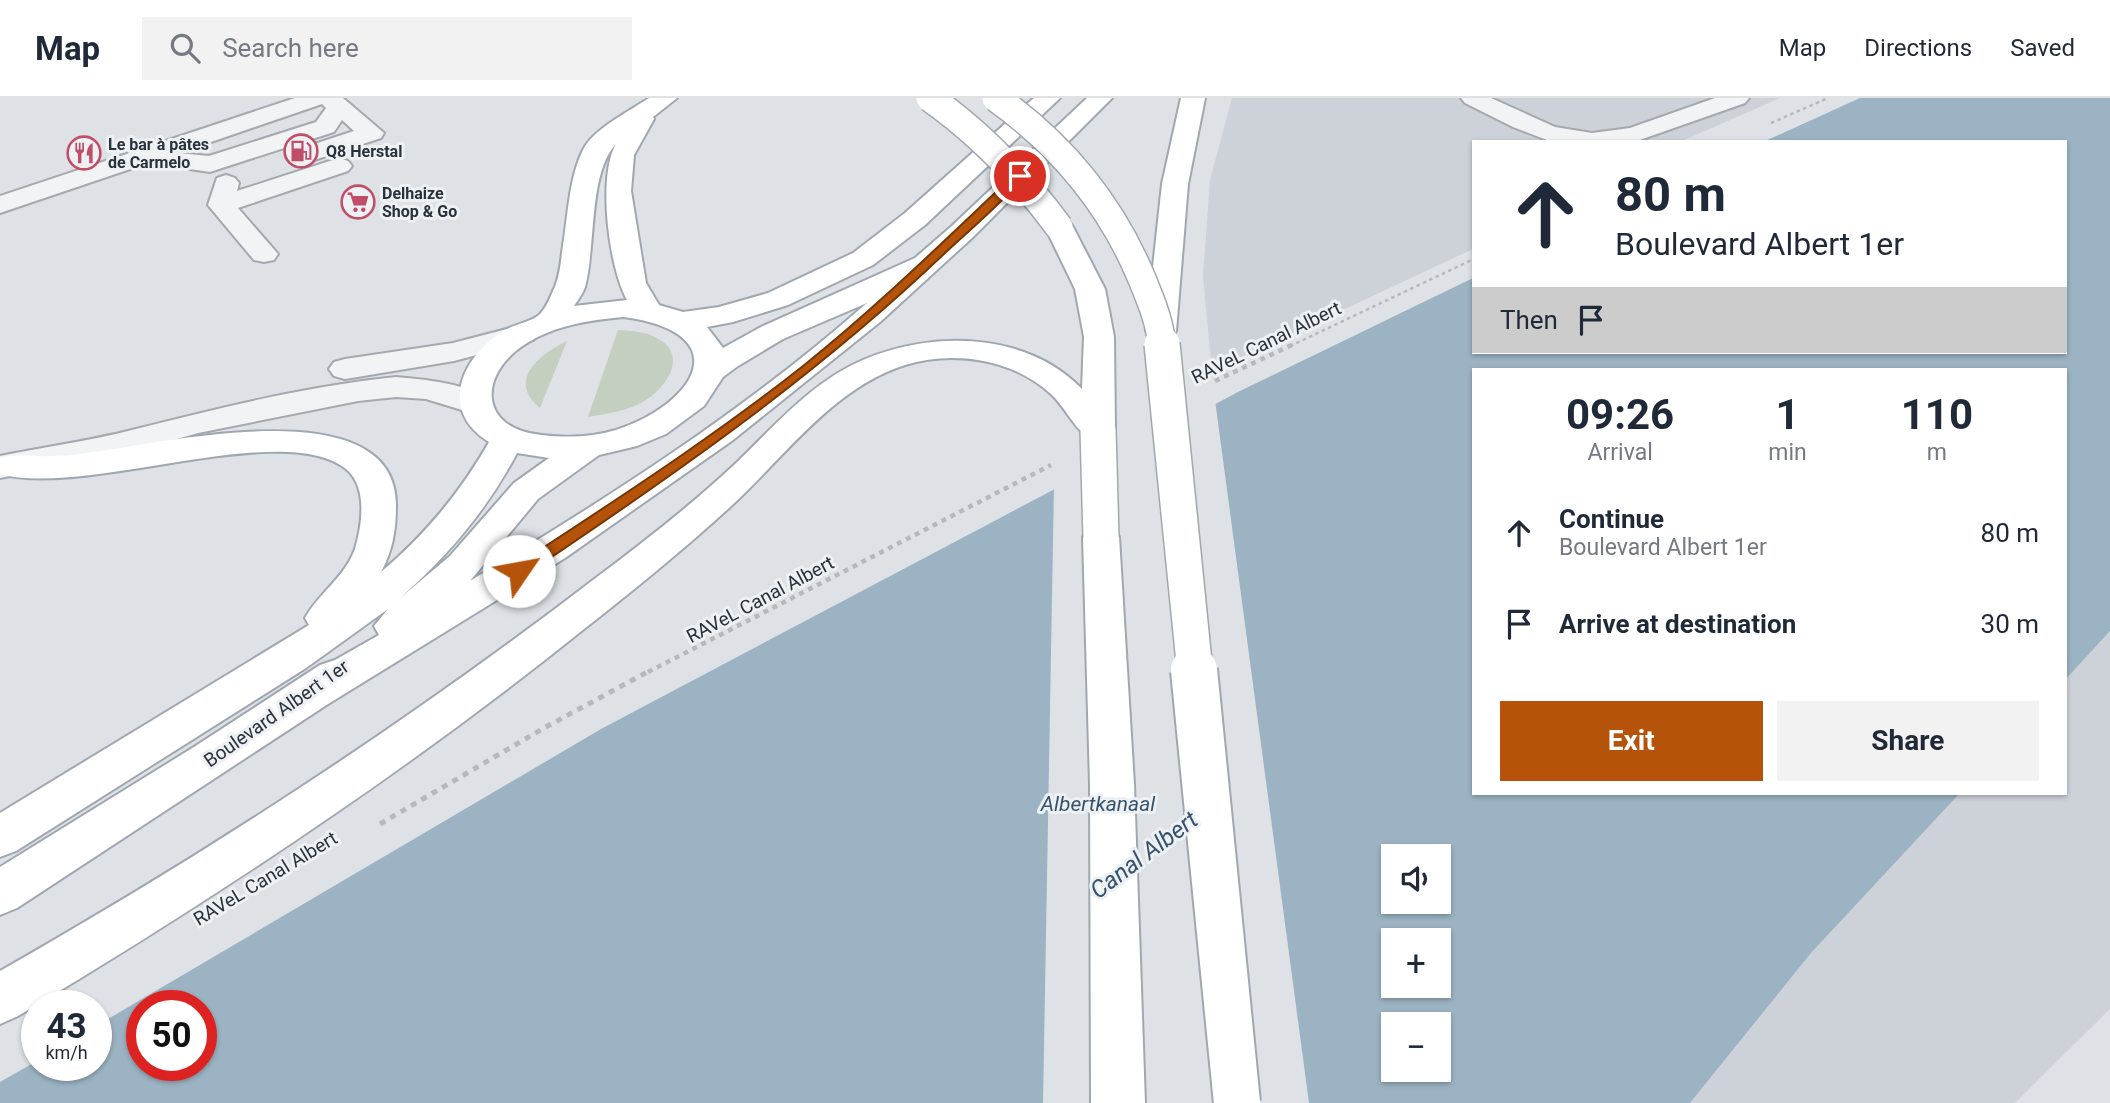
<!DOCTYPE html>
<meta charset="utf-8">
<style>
body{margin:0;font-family:Roboto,sans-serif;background:#f2f2f3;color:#1f2937;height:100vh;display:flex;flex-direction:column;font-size:26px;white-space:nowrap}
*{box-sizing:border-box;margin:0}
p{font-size:23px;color:#747a83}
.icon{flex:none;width:38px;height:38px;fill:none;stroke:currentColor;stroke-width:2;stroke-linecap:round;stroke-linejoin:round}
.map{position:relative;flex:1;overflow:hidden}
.sheet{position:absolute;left:1472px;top:270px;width:595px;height:427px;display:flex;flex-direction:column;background:#fff;border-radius:0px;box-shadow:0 2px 5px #0004}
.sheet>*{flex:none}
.hud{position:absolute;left:1472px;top:42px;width:595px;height:214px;border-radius:0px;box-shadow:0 2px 5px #0004;background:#fff;color:#1f2937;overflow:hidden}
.tools{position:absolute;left:1381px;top:746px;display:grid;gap:14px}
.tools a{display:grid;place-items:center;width:70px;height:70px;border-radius:0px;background:#fff;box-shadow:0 2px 5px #0004;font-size:35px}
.speed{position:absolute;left:21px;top:892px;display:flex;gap:14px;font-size:35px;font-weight:700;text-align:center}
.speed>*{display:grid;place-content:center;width:91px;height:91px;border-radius:50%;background:#fff;box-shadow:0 2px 5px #0004;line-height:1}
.speed small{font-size:18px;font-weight:400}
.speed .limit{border:10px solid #d22;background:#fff;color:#111}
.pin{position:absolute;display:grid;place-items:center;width:60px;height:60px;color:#fff;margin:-30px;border:4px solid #fff;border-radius:50%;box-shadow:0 2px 7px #0007}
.me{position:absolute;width:77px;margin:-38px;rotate:57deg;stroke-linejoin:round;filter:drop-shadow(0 0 5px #0008)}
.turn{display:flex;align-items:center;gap:24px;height:147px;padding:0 28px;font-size:32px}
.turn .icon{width:91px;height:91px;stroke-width:2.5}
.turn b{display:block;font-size:49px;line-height:60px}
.then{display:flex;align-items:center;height:66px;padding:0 28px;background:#0003;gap:14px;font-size:26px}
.eta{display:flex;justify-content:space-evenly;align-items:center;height:119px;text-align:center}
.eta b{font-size:42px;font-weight:700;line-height:49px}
.button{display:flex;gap:14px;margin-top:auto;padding:14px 28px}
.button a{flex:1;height:80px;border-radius:0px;background:#b45309;color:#fff;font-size:28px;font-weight:700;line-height:80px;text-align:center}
.button a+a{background:#f2f2f3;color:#1f2937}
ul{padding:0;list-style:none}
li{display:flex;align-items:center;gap:21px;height:91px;padding:0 28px}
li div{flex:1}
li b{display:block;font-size:26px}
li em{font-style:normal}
header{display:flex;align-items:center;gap:42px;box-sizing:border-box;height:98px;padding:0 35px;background:#fff;border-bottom:2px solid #e0e1e3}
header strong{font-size:33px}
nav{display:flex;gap:38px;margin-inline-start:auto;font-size:24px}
.search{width:490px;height:63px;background:#f2f2f3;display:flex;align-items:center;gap:18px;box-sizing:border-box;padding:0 24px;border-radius:0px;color:#747a83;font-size:26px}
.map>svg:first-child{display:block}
.built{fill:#cdd1d8}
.green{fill:#c5cfc0}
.water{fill:#9cb3c3;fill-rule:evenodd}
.pier{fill:#dee2e6}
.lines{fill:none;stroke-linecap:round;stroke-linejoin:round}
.minor-casing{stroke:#a4a9b0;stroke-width:4}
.major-casing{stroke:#9fa8b1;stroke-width:4}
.path-far2{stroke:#b5b9be;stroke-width:2.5;stroke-dasharray:3.5 3.5;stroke-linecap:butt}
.path-far1{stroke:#b5b9be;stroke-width:4.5;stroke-dasharray:5 5;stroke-linecap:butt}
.path{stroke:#b5b9be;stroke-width:5;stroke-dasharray:6 6;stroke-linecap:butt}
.minor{fill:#f1f3f5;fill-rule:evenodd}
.major{fill:#fff;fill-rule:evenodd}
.major-bridge-far2-casing{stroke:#9fa8b1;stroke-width:30;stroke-linecap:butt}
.major-bridge-far1-casing{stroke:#9fa8b1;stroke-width:38;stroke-linecap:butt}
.major-bridge-casing{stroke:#9fa8b1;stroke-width:50;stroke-linecap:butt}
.major-bridge-far2{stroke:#fff;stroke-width:27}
.major-bridge-far1{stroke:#fff;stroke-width:35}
.major-bridge{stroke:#fff;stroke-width:46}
.route{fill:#b45309;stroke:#753606;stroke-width:2}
.labels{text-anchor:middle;stroke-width:6;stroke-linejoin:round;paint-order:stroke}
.far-poi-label{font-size:16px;font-weight:bold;fill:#29313c;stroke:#edf1f4;text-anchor:start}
.street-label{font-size:19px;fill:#29313c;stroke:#edf1f4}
.water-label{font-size:21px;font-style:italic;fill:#37536c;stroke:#edf1f4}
.near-water-label{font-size:24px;font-style:italic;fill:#37536c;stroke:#edf1f4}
</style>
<header>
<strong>Map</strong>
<div class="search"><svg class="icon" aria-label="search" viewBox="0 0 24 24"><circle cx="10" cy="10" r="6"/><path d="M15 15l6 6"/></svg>Search here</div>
<nav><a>Map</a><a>Directions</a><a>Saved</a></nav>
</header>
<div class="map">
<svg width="2110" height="1005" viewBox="0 0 2110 1005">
<rect width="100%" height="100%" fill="#dee2e6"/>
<g class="built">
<path d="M1232,0h548l-100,44h-206l-1,107 -261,122 -9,-94 7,-97z"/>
<path d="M2110,533v378l-95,94h-325l121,-150 149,-160h105v-113z"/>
</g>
<g class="green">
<path d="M618,232c12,1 26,1 37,7 36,17 11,53 -14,66 -16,8 -35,11 -53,14z"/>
<path d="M567,243l-27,67c-34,-28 0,-54 27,-67z"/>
</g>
<path class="water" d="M1860,0h250v533l-45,49v-311h-591v424h486l-149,160 -121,150h-1690v-21l37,-21v5h59v-40l505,-297 637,-337 235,-114 1,74h591v-210h-302zM1393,758h45v45h-45zM1393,842h45v45h-45zM142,908h59v60h-59zM1393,926h45v45h-45z"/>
<path class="pier" d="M1215,302l94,703h-266l11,-618z"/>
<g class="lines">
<defs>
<g id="minor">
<path d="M295,0h48l41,35 -3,5 -73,24 -9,3 -9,-3 -4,-5 4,-5 64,-21 -12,-11 -8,12 -115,37 -9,3 -62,-9 -148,50v-17zM322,6l4,4 -10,14 -107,34 -30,-3z"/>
<path d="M1461,0h30l64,29 37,6 38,-5 85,-30h34l-4,5 -111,39h-82l-39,-15 -48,-24z"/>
<path d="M339,60l9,3 4,5 -4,5 -110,37 40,46 -4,6 -10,2 -10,-2 -46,-55 9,-27 9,-3 9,3 4,5 -2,8z"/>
<path d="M522,227l11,3 4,6 -4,6 -79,21 -109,18 -11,-3 -5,-7 5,-7 11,-3 108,-16z"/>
<path d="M396,279c24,2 82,7 95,27l-4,7 -12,3 -49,-15 -30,-2 -38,4 -160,32 -66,19 -132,26v-22c44,-9 89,-15 132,-26 87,-22 175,-44 264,-53z"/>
</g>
<g id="major">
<path d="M649,0h28l-24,19 1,2 -20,36 -3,36 15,92 13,22 24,7 36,-5 49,-14 85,-40 52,-40 129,-115h26l-135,127 -52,40 -85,40 -55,17 -26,5 16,21 38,-21 154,-69 38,-33 134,-127h25l-139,139 -93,85 -147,118 -168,118 -237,146 -311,204 -17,7v-48l194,-120 126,-82 15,-5 44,-25 -5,-9 14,-17 -82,59 -290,183 -16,6v-44l309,-188 -4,-7c14,-25 40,-41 50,-69 7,-24 13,-62 -9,-80 -62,-51 -260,29 -346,5v-16c18,-5 35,-1 53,-2 15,0 32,-3 47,-5 67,-9 296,-62 296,54 0,24 -3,45 -15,67 45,-38 79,-79 108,-130 -53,-33 -26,-88 18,-113 9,-5 27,-8 33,-15 6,-6 10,-16 13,-23 8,-15 8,-36 11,-52 4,-28 6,-63 19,-89 10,-21 47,-39 66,-52zM616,46c-19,32 -7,124 11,156l-53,6c4,-6 9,-13 11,-19 11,-39 3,-114 31,-143zM867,205c-121,107 -260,196 -397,278l68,-82 61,-44 38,-9 29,-12 38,-28 19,-29 15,-11 45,-27zM624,219c114,16 73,86 -8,113 -23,7 -50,8 -74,5 -65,-6 -64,-62 -15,-92 29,-18 63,-23 97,-26zM517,355l32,5 -35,25 -64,73 -51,43c49,-43 88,-89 118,-146z"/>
<path d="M1181,0h24l-17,86 -12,147 -4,6 -11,3 -11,-3 -4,-6 16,-147z"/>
<path d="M1059,121l10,2 4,6 32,62 9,48 1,93 -5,8c-9,2 -18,4 -25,-3 -13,-11 -21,-29 -34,-41 -38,-35 -97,-44 -146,-29 -73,23 -122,94 -176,143 -48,44 -99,85 -150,125 -177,142 -367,267 -561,383l-18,8v-53c208,-118 407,-248 597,-394 47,-35 93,-71 136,-111 40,-38 78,-84 130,-106 70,-30 164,-28 219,29l2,-52 -9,-48 -30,-62 4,-6z"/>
<path d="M1101,426l13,4 5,9 15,247 11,319h-54l-1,-319 -7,-247 5,-9z"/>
</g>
</defs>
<use href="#minor" class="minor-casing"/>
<use href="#major" class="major-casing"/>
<g class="path-far2">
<path d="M1771,25l57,-25"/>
<path d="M1290,248l184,-87"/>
</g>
<g class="path-far1">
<path d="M1215,283l79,-37"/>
<path d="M648,574l403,-207"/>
</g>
<path class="path" d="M380,726l164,-96 107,-58"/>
<use href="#minor" class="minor"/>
<use href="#major" class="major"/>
<defs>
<g id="major-bridge-far2">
<path d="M930,0c51,36 92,79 129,129"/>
<path d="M996,0c66,47 115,106 146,181 9,22 18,43 20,67"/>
</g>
<g id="major-bridge-far1">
<path d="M1162,246l33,328"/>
<path d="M1098,332l3,107"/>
</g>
<path id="major-bridge" d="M1194,572l43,433"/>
</defs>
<use href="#major-bridge-far2" class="major-bridge-far2-casing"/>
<use href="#major-bridge-far1" class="major-bridge-far1-casing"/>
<use href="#major-bridge" class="major-bridge-casing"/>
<use href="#major-bridge-far2" class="major-bridge-far2"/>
<use href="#major-bridge-far1" class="major-bridge-far1"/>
<use href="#major-bridge" class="major-bridge"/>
</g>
<path class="route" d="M1016,75l9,3c-23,27 -53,52 -80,77 -130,124 -271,222 -420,322h-11l-3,-4 3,-4c97,-64 197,-128 289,-201 75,-60 143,-127 213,-193z"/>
<defs>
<symbol id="fuel-ring" viewBox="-11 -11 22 22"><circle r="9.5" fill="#edf1f4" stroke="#c14e69" stroke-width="1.5"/><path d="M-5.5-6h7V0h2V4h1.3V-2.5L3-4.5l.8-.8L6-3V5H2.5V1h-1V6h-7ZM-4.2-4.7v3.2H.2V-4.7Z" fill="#c14e69"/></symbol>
<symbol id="restaurant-ring" viewBox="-11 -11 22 22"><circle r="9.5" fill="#edf1f4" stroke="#c14e69" stroke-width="1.5"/><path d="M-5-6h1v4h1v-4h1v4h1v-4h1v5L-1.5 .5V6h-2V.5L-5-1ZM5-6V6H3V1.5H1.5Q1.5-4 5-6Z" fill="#c14e69"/></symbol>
<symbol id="supermarket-ring" viewBox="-11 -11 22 22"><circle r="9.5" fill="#edf1f4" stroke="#c14e69" stroke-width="1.5"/><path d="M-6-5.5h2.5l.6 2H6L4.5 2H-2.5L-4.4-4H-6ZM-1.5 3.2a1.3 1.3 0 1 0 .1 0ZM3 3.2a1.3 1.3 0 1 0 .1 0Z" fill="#c14e69"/></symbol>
</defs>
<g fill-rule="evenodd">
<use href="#fuel-ring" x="282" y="34" width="38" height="38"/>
<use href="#restaurant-ring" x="65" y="36" width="38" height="38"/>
<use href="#supermarket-ring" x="339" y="85" width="38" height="38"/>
</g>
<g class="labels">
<g class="far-poi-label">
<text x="108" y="52">Le bar à pâtes<tspan x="108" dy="18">de Carmelo</tspan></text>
<text x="326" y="59">Q8 Herstal</text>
<text x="382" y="101">Delhaize<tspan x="382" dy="18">Shop &amp; Go</tspan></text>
</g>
<g class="street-label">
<text transform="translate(1266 244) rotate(-26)" y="7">RAVeL Canal Albert</text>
<text transform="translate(760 501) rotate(-28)" y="7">RAVeL Canal Albert</text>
<text transform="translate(276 615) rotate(-35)" y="7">Boulevard Albert 1er</text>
<text transform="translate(265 780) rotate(-31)" y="7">RAVeL Canal Albert</text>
</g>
<g class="water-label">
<text x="1098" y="713">Albertkanaal</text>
</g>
<g class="near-water-label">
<text transform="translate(1144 757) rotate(-37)" y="8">Canal Albert</text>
</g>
</g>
</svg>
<div class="tools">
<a><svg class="icon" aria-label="sound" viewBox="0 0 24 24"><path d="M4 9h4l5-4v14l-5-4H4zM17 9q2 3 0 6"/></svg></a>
<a>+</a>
<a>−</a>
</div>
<div class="speed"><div>43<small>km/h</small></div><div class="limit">50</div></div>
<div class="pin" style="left:1020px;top:78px;background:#d93025"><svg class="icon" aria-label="arrive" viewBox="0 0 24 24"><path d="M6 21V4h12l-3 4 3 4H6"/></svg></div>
<svg class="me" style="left:519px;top:473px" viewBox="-20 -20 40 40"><circle r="19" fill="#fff"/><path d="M0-13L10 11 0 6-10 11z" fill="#b45309"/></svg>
<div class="hud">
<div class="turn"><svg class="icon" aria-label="ahead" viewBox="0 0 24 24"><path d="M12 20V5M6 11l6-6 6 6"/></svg><div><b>80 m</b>Boulevard Albert 1er</div></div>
<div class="then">Then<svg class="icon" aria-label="arrive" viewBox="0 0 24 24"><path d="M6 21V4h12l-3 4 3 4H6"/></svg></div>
</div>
<section class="sheet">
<div class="eta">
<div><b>09:26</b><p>Arrival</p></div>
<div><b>1</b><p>min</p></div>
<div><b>110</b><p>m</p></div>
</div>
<ul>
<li><svg class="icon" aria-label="ahead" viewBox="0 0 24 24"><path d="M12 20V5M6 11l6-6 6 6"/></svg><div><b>Continue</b><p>Boulevard Albert 1er</p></div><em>80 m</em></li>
<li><svg class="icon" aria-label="arrive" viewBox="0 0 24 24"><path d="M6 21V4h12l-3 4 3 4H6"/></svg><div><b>Arrive at destination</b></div><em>30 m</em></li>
</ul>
<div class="button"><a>Exit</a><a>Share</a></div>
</section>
</div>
